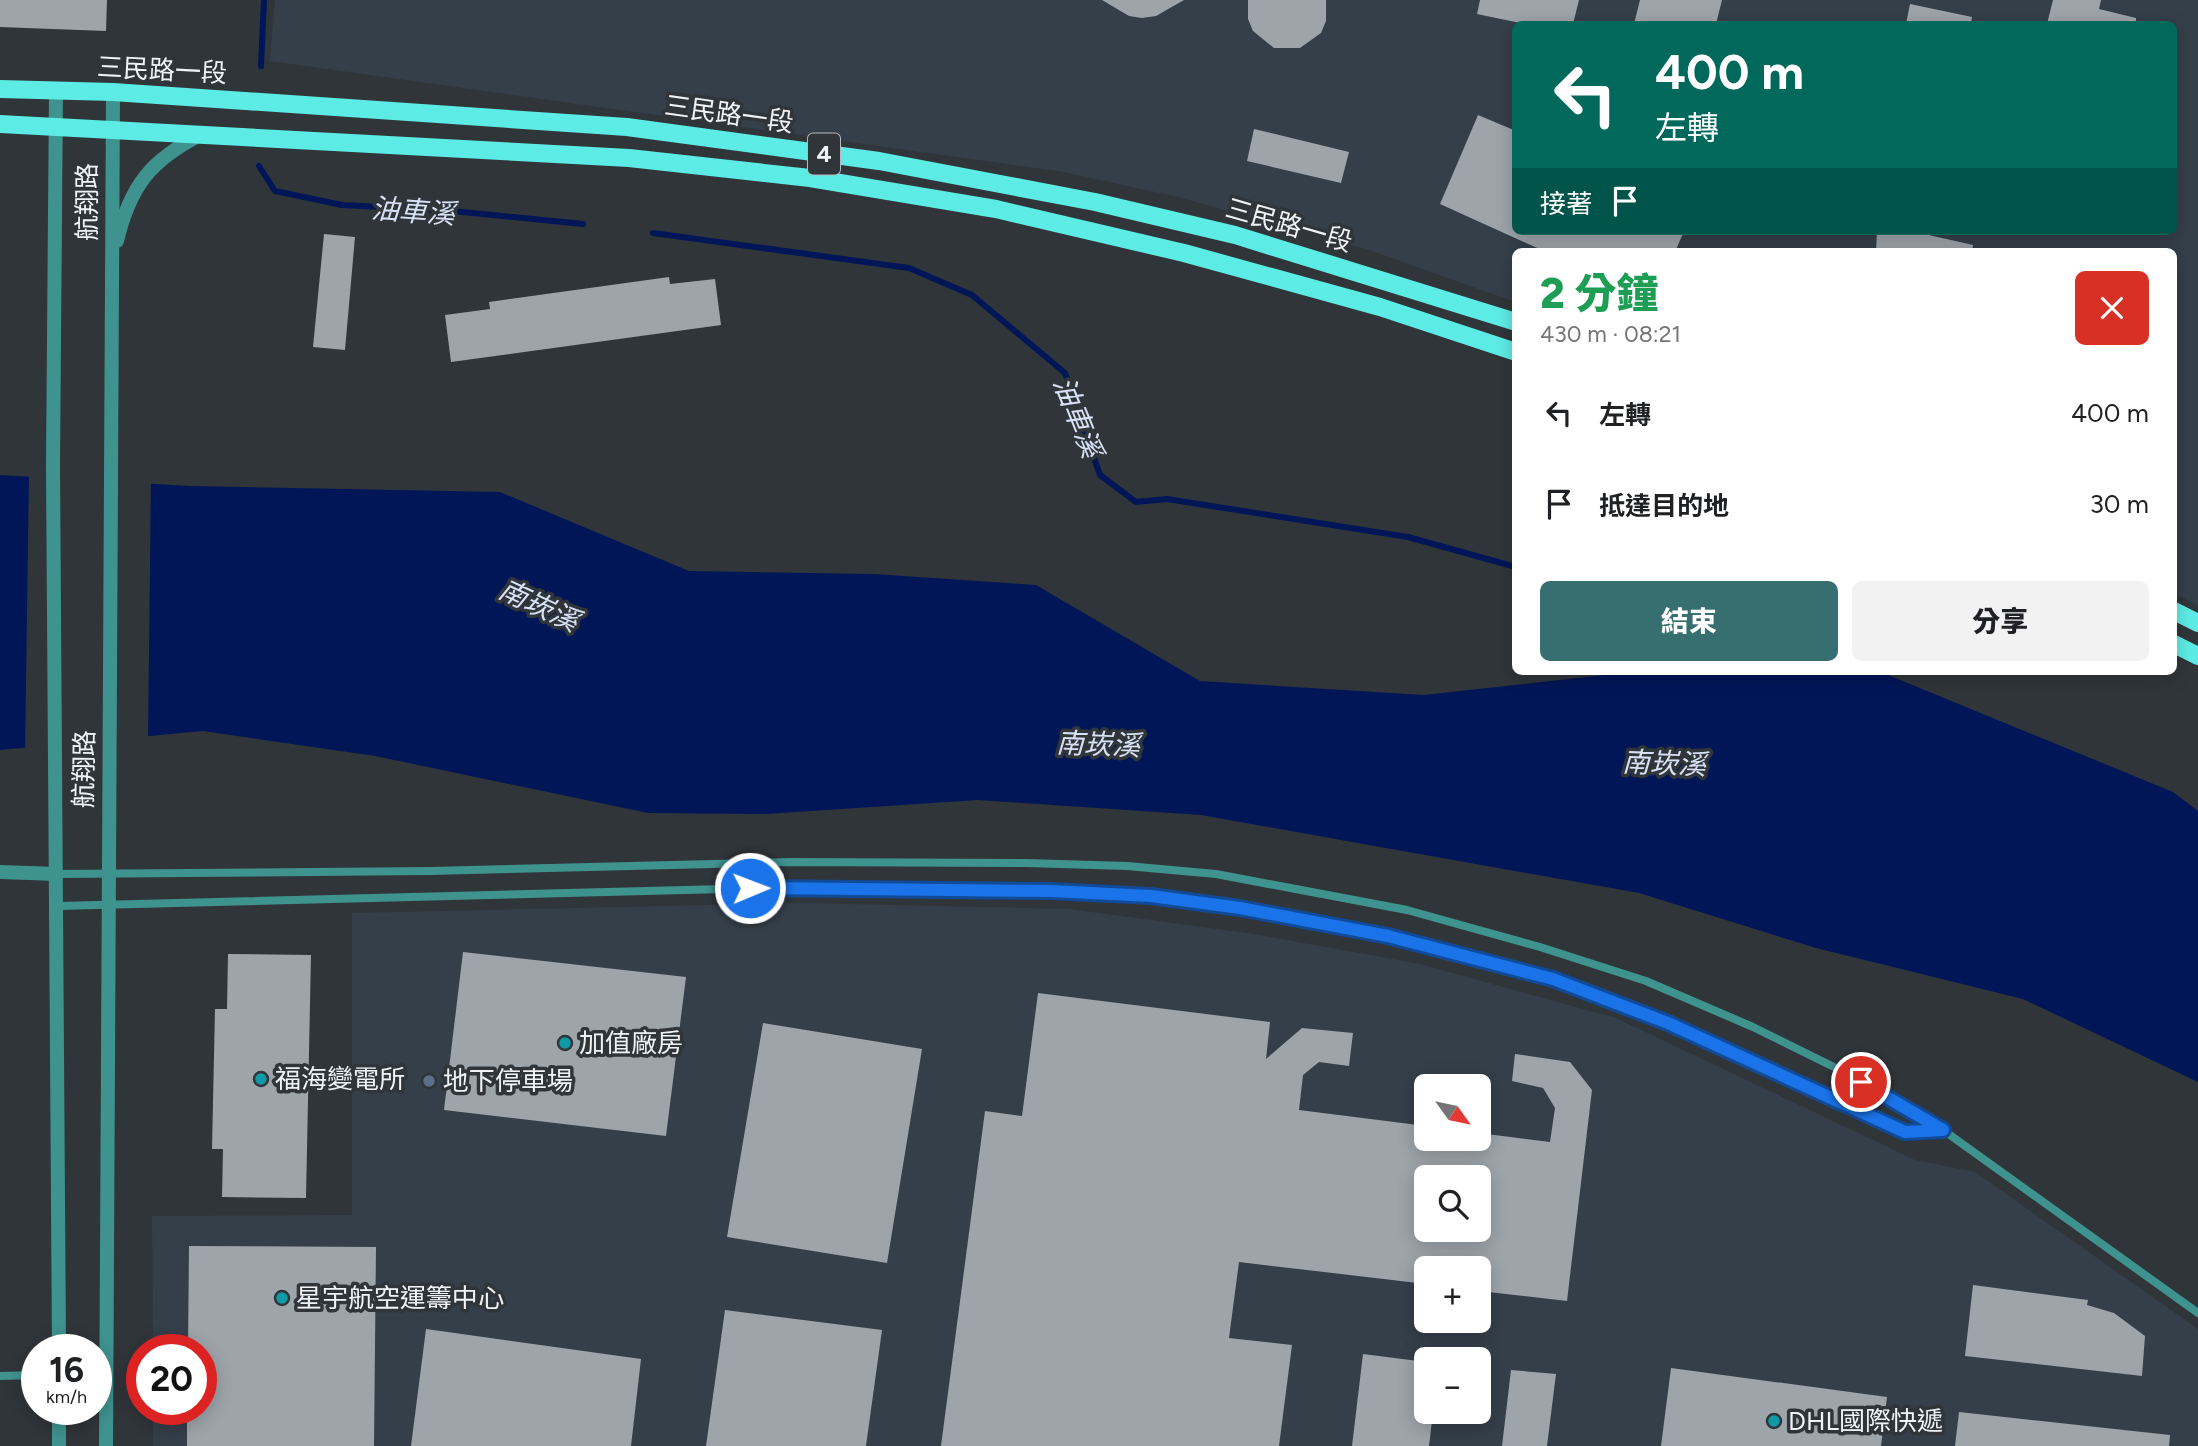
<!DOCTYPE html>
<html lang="zh-TW">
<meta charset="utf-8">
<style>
body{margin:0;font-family:Figtree,"Noto Sans TC",sans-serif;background:#f2f2f2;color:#202124;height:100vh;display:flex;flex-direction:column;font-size:26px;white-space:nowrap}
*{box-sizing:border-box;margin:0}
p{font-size:23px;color:#757577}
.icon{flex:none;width:38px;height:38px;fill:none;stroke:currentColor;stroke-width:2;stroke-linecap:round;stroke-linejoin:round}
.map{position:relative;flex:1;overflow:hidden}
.panel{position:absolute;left:1512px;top:248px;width:665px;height:427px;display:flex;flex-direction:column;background:#fff;border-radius:10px;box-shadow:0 4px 18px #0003}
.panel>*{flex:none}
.banner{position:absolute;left:1512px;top:21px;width:665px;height:214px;border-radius:10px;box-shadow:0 4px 18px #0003;background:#00695c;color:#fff;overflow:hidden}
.needle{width:46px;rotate:123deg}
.tools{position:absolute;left:1414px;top:1074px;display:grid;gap:14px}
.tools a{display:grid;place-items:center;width:77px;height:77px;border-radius:10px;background:#fff;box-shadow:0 4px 18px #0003;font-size:35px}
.speed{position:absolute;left:21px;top:1334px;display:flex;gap:14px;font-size:35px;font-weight:700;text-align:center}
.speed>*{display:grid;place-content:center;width:91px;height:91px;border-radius:50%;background:#fff;box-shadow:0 4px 18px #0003;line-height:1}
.speed small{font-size:18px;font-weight:400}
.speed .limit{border:10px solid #d22;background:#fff;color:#111}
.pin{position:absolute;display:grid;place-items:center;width:60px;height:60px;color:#fff;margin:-30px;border:4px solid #fff;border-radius:50%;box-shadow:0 2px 7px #0007}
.me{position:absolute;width:77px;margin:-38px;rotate:89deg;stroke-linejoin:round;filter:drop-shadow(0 0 5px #0008)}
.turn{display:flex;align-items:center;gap:24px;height:147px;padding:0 28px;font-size:32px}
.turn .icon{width:91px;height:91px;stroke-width:2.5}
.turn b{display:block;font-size:49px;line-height:60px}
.then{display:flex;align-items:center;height:66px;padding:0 28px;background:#0003;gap:14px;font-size:26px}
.round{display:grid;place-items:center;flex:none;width:74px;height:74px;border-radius:10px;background:#f2f2f2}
.head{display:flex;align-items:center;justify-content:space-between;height:119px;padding:0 28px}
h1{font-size:42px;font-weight:800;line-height:52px;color:#1e9e55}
.action{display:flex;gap:14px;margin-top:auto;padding:14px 28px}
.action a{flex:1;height:80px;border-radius:10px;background:#376e6f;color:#fff;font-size:28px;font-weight:800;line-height:80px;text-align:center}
.action a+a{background:#f2f2f2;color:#202124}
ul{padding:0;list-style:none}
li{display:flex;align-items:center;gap:21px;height:91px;padding:0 28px}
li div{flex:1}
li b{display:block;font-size:26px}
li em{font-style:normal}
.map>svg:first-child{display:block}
.built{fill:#353f49;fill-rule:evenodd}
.water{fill:#011657}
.pier{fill:#30353a}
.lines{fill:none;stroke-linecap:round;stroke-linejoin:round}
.stream{stroke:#011657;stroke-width:6}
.building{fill:#9da4aa;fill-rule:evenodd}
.service{stroke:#3f938f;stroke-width:8}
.minor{stroke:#3f938f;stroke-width:14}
.tertiary{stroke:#3f938f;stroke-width:14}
.primary{stroke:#5dece5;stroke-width:18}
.route-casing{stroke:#114b97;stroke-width:18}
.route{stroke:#1a73e8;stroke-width:12}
.culture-dot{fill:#0f9aa8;stroke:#30353a;stroke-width:2.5}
.service-dot{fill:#5c6f8a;stroke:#30353a;stroke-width:2.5}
.labels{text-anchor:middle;stroke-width:7;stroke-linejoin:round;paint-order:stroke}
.shield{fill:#30353a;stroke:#b6babe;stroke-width:2}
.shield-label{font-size:24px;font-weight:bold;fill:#f0f3f6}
.street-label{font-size:26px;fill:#f0f3f6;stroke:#30353a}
.poi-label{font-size:26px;fill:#f0f3f6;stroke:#30353a;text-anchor:start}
.water-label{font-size:28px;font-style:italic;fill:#d7e2f6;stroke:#30353a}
</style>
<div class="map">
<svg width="2198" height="1446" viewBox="0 0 2198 1446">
<rect width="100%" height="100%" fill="#30353a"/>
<g class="built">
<path d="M275,0h1923v606l-24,-13v-341h-658l-1,50 -143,-51 -194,-54 -114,-25 -794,-111zM1516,24h658v207h-658z"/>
<path d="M801,903l268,6 178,24 173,31 196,54 299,142 60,12 223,157v117h-2045v-37h48v-60h-48l-1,-133 200,-1v-302zM1426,1087h53v52h-53zM1426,1178h53v52h-53zM1426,1269h53v52h-53zM1426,1360h53v52h-53z"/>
</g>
<path class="water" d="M0,475l190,11 310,6 189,79 185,3 162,11 164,96 224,14 207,-23h250l292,120 25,19v271l-175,-83 -207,-51 -177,-55 -438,-78 -223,-15 -212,14 -118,-1 -273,-57 -172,-25 -203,19z"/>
<path class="pier" d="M29,473l122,7 -3,259 -123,12z"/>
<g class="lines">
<g class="stream">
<path d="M261,66l3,-66"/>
<path d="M259,166l16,25 67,14 101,5 140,14"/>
<path d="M653,233l256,35 63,27 93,78 35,102 36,27 31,-3 241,38 108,30"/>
</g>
</g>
<g class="building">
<path d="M0,0h107l-1,31 -106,-4z"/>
<path d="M1102,0h82l-28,16 -14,2 -13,-2z"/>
<path d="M1248,0h78v21l-5,12 -21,15h-26l-21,-17 -5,-12z"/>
<path d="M1480,0h99l-6,24h-48l-48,-10z"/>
<path d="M1640,0h82l-6,24h-82z"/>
<path d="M2053,0h48l-2,9 37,9v6h-89z"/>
<path d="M1910,4l62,13 -1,7h-65z"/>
<path d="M1478,115l38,16v100h168l-9,21h-129l-106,-48z"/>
<path d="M1254,129l95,23 -8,31 -94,-22z"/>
<path d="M1877,231h34l62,14 -1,7h-96z"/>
<path d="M324,234l31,3 -10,113 -32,-3z"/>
<path d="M669,277l1,7 45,-5 6,46 -270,37 -6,-47 45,-6 -1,-7z"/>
<path d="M463,952l223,25 -20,159 -222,-26z"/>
<path d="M228,954l83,1 -5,243 -84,-1 1,-48h-11l3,-140h12z"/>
<path d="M1038,993l232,29 -4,37 36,-31 51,5 -4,33 -30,-4 -16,13 -4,35 127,16v13h53v-6l71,9 5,-34 -12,-20 -31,-7 3,-27 55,8 22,28 -25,211 -88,-10v-22h-53v15l-187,-22 -10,76 63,7 -13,101h-338l44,-335 37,5zM1426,1178h53v52h-53z"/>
<path d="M763,1023l159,26 -35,214 -160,-26z"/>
<path d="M189,1246l187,1 -2,199h-187v-37h14v-60h-13z"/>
<path d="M1973,1285l115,15 -1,5 27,8 31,23 -3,40 -177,-20z"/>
<path d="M725,1310l157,20 -16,116h-160z"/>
<path d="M426,1329l215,30 -10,87h-220z"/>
<path d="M1363,1354l63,8v50h7l-4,34h-77z"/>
<path d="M1671,1368l216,29 -6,49h-220z"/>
<path d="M1511,1370l45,4 -9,72h-45z"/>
<path d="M1959,1412l211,23 -1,11h-214z"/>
</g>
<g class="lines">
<g class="service">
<path d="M57,874l374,-3 359,-9 236,1 101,3 89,8 191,36 133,37 106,34 107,46 87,43 103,60 255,183"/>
<path d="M57,906l746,-19 348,9 89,12 148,28 165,43 115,44 237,109 36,-2"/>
<path d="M0,1376l37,-1"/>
</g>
<path class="minor" d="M0,872l57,2"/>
<g class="tertiary">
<path d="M56,90l-3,375 6,884"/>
<path d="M117,241c13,-55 34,-81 83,-106"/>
<path d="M59,1409v37"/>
<path d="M106,1446l7,-1354"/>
</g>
<g class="primary">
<path d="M0,89l113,3 514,35 252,34 216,41 140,33 281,87"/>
<path d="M0,124l629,34 181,20 186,31 188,44 196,54 136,45"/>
<path d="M2174,611l24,12"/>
<path d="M2174,644l24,12"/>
</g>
</g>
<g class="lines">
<defs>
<path id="route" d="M750,888l301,3 100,5 89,12 148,28 165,43 115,44 237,109 38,-2 -82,-48"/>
</defs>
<use href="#route" class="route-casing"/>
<use href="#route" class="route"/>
</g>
<g class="culture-dot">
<circle cx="565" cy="1043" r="7"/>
<circle cx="261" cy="1079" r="7"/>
<circle cx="282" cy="1298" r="7"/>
<circle cx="1774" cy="1421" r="7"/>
</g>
<circle class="service-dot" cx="429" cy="1081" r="7"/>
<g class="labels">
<rect class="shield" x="808" y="133.5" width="32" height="41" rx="5"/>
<g class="shield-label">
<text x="824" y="162">4</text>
</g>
<g class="street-label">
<text transform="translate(162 70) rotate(3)" y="9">三民路一段</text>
<text transform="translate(729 114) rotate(8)" y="9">三民路一段</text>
<text transform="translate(87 202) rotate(-90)" y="9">航翔路</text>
<text transform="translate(1289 225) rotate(16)" y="9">三民路一段</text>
<text transform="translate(84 769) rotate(-89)" y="9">航翔路</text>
</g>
<g class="poi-label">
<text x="579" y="1052">加值廠房</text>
<text x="275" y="1088">福海變電所</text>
<text x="443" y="1090">地下停車場</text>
<text x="296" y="1307">星宇航空運籌中心</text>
<text x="1788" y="1430">DHL國際快遞</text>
</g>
<g class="water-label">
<text transform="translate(413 211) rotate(4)" y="10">油車溪</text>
<text transform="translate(1078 417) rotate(68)" y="10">油車溪</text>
<text transform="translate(539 605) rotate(25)" y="10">南崁溪</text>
<text transform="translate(1098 744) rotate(2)" y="10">南崁溪</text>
<text transform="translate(1664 763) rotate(2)" y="10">南崁溪</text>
</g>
</g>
</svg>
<div class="tools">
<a><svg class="needle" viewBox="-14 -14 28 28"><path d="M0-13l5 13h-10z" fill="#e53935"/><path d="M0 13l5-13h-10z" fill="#757577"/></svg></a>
<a><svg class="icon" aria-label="search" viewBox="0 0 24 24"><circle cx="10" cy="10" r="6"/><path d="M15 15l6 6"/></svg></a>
<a>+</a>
<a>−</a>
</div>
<div class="speed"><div>16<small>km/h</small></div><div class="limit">20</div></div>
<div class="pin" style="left:1861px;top:1082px;background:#d93025"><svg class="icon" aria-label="arrive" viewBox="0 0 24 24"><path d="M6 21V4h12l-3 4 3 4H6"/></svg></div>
<svg class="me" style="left:750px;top:888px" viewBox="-20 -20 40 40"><circle r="17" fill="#1a73e8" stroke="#fff" stroke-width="3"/><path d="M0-11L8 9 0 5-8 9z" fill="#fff"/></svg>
<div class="banner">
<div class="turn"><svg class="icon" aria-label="left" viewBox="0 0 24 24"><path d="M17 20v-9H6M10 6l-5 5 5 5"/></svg><div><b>400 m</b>左轉</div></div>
<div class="then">接著<svg class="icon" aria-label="arrive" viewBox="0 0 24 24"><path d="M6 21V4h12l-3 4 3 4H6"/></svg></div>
</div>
<section class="panel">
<div class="head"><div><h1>2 分鐘</h1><p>430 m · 08:21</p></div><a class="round" style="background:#d93025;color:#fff"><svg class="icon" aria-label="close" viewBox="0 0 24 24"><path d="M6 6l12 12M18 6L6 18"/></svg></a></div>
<ul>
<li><svg class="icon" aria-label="left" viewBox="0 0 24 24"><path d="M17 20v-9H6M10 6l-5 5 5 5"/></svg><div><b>左轉</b></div><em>400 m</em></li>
<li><svg class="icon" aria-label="arrive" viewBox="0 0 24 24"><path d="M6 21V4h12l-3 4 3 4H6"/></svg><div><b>抵達目的地</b></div><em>30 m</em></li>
</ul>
<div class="action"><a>結束</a><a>分享</a></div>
</section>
</div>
